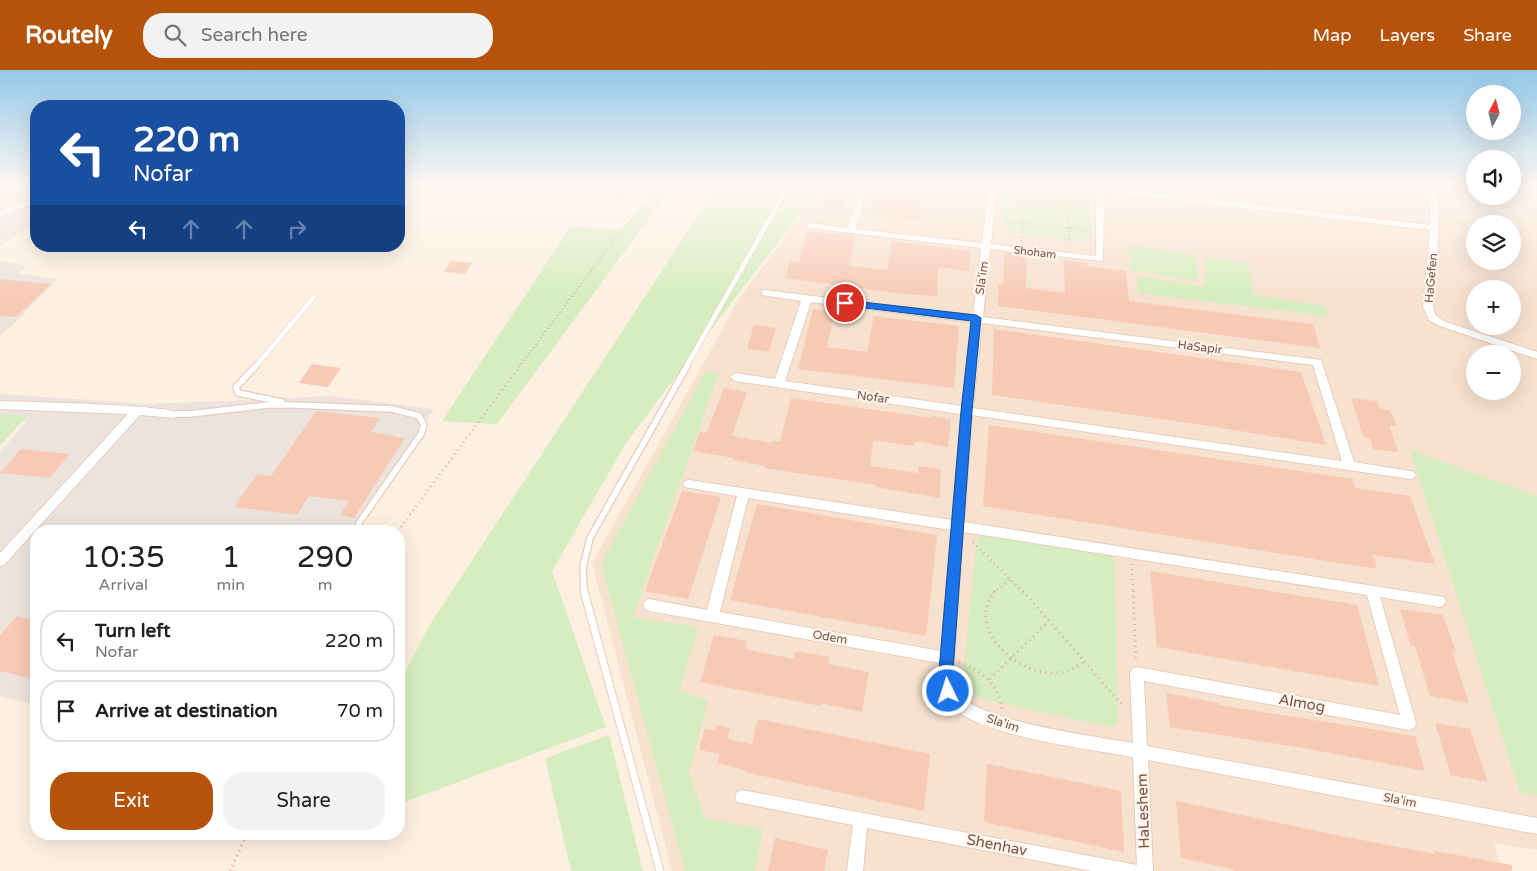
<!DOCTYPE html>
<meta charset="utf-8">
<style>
body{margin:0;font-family:"Varela Round",sans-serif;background:#f2f2f2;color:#202124;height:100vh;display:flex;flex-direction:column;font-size:19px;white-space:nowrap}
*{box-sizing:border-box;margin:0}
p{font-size:16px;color:#757577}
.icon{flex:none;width:28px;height:28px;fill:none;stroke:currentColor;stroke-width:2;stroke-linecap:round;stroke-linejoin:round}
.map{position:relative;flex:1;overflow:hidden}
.sheet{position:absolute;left:30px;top:455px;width:375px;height:315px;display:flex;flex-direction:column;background:#fff;border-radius:20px;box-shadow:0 5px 20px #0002}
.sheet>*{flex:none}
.banner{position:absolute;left:30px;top:30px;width:375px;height:152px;border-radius:20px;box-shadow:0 5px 20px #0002;background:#1a4fa0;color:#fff;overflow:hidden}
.needle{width:32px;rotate:7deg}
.controls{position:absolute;left:1466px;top:15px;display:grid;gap:10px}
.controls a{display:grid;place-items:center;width:55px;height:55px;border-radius:50%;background:#fff;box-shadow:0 5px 20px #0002;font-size:25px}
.pin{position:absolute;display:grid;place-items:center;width:42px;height:42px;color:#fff;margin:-21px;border:2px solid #fff;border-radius:50%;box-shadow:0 1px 5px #0007}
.me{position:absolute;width:55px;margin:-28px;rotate:356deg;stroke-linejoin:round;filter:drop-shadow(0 0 4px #0008)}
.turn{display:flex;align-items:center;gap:18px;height:105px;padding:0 20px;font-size:22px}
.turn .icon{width:65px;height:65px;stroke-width:2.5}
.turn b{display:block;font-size:35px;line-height:42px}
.lanes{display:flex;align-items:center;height:48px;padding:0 20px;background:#0003;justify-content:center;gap:25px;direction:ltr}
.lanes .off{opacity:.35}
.eta{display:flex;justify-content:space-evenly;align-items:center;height:85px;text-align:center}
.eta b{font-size:30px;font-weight:600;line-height:35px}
.cta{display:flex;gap:10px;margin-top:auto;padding:10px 20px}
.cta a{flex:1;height:58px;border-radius:20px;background:#b45309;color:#fff;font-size:20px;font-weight:600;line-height:58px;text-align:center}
.cta a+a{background:#f2f2f2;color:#202124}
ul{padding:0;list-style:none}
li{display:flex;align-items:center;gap:15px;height:62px;margin:0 10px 8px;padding:0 10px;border:2px solid #e0e0e0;border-radius:20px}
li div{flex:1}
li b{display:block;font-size:19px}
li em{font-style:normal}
header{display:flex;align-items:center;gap:30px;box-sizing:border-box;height:70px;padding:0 25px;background:#b45309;color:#fff}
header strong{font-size:24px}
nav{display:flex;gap:28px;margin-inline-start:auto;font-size:18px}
.search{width:350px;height:45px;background:#f2f2f2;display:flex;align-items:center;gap:12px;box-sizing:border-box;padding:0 18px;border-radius:20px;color:#757577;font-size:19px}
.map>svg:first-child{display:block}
.residential{fill:#f7e1cf;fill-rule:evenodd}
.industrial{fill:#ede3dd}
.green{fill:#d6edbf}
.building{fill:#f7cab6}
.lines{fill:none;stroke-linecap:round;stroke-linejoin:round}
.service-far2-casing{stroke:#e6cdbe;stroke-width:5.5}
.service-far1-casing{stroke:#e6cdbe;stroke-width:8}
.service-casing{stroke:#e6cdbe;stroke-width:9}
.minor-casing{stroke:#e6cdbe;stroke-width:2}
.path-far2{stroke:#dcad99;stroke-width:2;stroke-dasharray:1 3;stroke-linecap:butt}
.path-far1{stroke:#dcad99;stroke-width:2.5;stroke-dasharray:1 4;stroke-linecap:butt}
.path{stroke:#dcad99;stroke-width:3;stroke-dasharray:1 4.5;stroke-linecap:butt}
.service-far2{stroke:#fff;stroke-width:4.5}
.service-far1{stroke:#fff;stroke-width:5.5}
.service{stroke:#fff;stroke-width:7}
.minor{fill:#fff;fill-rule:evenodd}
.route{fill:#1a73e8;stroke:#114b97}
.labels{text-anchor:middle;stroke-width:4.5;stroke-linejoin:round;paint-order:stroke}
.far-street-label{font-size:11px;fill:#795345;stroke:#fff5ea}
.street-label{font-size:12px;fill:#795345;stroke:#fff5ea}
.near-street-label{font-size:15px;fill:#795345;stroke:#fff5ea}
</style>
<header>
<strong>Routely</strong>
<div class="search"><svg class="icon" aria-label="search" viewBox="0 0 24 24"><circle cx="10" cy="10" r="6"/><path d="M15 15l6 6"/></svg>Search here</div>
<nav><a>Map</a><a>Layers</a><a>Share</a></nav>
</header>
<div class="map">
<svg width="1537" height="801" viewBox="0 0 1537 801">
<rect width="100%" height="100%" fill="#fef0e1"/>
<path class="residential" d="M825,115h650v11h37l1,-11h24v665l-43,-7 8,28h-830l-80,-308 150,-269zM1475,154h37v37h-37zM1475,219h37v37h-37zM1475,284h37v37h-37z"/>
<g class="industrial">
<path d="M0,115h36v37l-36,24z"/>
<path d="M0,190l26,6 -8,7 39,6 -41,43 -16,13z"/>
<path d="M0,324l151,10 182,-8 101,13 -79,122h-319v174l-36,-9v-244l27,-31 -27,-4z"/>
</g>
<g class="green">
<path d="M660,115h14l-177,239 -55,-3 129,-195 51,4z"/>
<path d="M718,115h105l-82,105 -115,153 -74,128 54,156 -207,77v-120l30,-58z"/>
<path d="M1009,115l76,7 6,6 1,38 -6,4 -6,1 -73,-9 -3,-5v-38z"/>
<path d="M1130,175l66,10 2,26 -68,-11z"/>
<path d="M1205,187l43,6 6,32 72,11 2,10 -190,-23 -1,-17 68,11z"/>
<path d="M706,301l13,2 -86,244 66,10 -20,64 29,10 -19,72 16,45 58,11 -8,42h-70l-84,-307z"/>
<path d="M0,344l27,2 -27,30z"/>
<path d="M1410,380l127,46v300l-17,-3z"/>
<path d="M979,466h6l129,19 4,165 -2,5 -7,2 -127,-28 -15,-11 -4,-11 13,-130z"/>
<path d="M609,665l34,136h-72l-26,-113z"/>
</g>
<g class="building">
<path d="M0,115h15l3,9 -18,6z"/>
<path d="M619,115h14l-8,13 -13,-2z"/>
<path d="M878,115h46l-4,35 -48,-6z"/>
<path d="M959,115h19l-1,15 -19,-2z"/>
<path d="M829,119l18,2 -4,18 -19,-2z"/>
<path d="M807,161l48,5 -6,30 38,4 5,-29 79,10 -2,20 -31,-4 -1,29 -33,-2 -119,-16 5,-17 9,1z"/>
<path d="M1004,182l23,3 -1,33 39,5 -1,-33 23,3v3l39,5 3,30 184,23 7,24 -322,-42 1,-22 4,1z"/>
<path d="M451,191l21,2 -7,11 -21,-2z"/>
<path d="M0,209l51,5 -35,33 -16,-1z"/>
<path d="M813,239l22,3 -8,35 40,5 7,-36 85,10 -5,62 -156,-19z"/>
<path d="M754,255l22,3 -7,24 -22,-3z"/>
<path d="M994,259l307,43 25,73 -123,-20 -211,-30z"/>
<path d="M312,294l29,4 -13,19 -29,-4z"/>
<path d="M724,318l23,4 -15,44 40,7v-2l8,1 11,-44 141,20v-2l19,3 -3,28 -33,-6 -1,5 -41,-6 -3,26 48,7v-7l23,3 -1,29 -64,-11v-2l-111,-17 1,-2 -32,-6v-2l-41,-7 7,-20 7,1z"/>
<path d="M1351,328l26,3 3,8 10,1 7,16 -8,-1 9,27 -25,-3 -3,-11 -7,-1z"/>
<path d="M316,341l64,7 -9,14 34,6 -51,80 -14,-3 9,-14 -40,-5 -12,19 -63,-8 23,-33 14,2z"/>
<path d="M989,355l364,54 2,9 55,8 25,68 -62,-9 4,14 -394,-63z"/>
<path d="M21,379l49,5 -20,24 -50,-5z"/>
<path d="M682,421l39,6 -33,102 -43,-8z"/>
<path d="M757,434l180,31 -11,101 -196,-36z"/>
<path d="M1150,501l207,34 22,81 -222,-39z"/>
<path d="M1400,539l43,6 13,37 -4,-1 17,52 -39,-7 -15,-50h-4z"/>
<path d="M17,546l19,5v59l-36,-9v-36z"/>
<path d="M714,565l33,6 -2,8 49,10 1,-8 35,6 -2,7 41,8 -7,40 -41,-9v3l-121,-24z"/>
<path d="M1166,623l53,10v2l196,31 10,35 -116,-22 -139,-22z"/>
<path d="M758,649l172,35 -6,57 -179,-39 1,-2 -29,-7 3,-9 -21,-4 6,-22 10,3 1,-6 14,3 -3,11 25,5z"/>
<path d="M1435,653l35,6 18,53 -37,-7z"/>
<path d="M987,694l134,27 3,61 -140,-30z"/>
<path d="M1176,731l155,33 104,20 -1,-3 78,14v6h-278l-1,-2 -52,-11z"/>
<path d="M775,768l53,12 -4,21h-56z"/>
</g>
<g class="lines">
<defs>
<g id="service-far2">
<path d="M0,144l36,-14"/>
<path d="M255,297l59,-70"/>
<path d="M686,297l103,-182"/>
</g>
<g id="service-far1">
<path d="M256,296l-20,21 2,6 44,9"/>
<path d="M174,344h16l78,-9h26l98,4 27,7 5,9 -3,9 -62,89"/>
<path d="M584,523l-1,-26 7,-29 97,-172"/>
</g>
<path id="service" d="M584,521l76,280"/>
<g id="minor">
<path d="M860,115h8l-12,44 126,14 7,-58h8l-6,59 105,12v-65l-30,-4 -4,-2 38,1 331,39 -2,-40h8l2,43 -6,79 3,9 10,6 91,30v7l-97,-33 -11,-6 -6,-13 7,-77 -326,-38 -1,69 -113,-12 -7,68 338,43 33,102 56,9 4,1 2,3 -2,3 -4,1 -438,-64 -8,107 480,75 2,4 -2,4 -4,2 -60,-10 36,126 -2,5 -5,2 -265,-49 3,65 390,72v16l-389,-74 5,111h-61l-225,-43 -4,43h-16l6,-46 -116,-23 -2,-5 2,-5 5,-2 395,75 -4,-108c-41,-8 -160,-21 -184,-54 -9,-12 -10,-26 -9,-40l-291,-52 -4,-2 -2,-4 2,-4 4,-2 58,11 30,-114 -52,-9 -2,-3 2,-3 4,-1 263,40 9,-106 -226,-33 -5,-4 5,-4 40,6 26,-78 -39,-6v-4l3,-1 208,26 8,-68 -174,-20v-4l3,-1 38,5zM811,232l161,20 -10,84 -177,-25zM982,253l331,42 29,96 -369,-53zM748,428l203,32 -10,121 -221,-39zM963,462l404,63 33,120 -263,-48 -5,2 -2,4 3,70c-38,-7 -154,-21 -175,-50 -5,-7 -4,-14 -5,-22z"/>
<path d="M0,331c23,1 172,3 179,13l-5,4 -34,-3 -136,150 -4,1v-13l128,-139 -128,-5z"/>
</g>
</defs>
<use href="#service-far2" class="service-far2-casing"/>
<use href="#service-far1" class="service-far1-casing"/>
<use href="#service" class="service-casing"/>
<use href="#minor" class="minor-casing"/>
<g class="path-far2">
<path d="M1069,125v51"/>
<path d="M1001,126l89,10"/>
<path d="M999,150l91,10"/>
<path d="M1021,171l4,-56"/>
<path d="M519,297l86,-115 53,-67"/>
</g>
<g class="path-far1">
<path d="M398,461l122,-165"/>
<path d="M973,472l51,51"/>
<path d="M1132,494l1,29"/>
<path d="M993,523l19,-14"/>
</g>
<g class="path">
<path d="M995,521c-33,40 29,90 68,81 8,-1 14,-6 21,-10"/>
<path d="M1023,521l101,116"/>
<path d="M1133,521l3,70"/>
<path d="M959,592c23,9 40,22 43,48"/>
<path d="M990,609l59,-58"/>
<path d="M230,801l17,-37"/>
</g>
<use href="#service-far2" class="service-far2"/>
<use href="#service-far1" class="service-far1"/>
<use href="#service" class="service"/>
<use href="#minor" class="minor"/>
</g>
<linearGradient id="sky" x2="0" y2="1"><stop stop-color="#93c8e9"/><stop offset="0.51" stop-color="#fff8f2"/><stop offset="1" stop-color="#fff8f2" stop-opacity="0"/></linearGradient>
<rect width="1537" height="227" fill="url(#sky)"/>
<path class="route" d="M845,230l131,15 5,3 -9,93 -19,260 2,20 -2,5 -5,1 -4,-1 -5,-25 22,-260 10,-90 -130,-16v-4z"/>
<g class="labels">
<g class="far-street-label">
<text transform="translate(1035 182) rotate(7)" y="4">Shoham</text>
</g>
<g class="street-label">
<text transform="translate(982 208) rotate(-82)" y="4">Sla'im</text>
<text transform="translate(1431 208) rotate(-85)" y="4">HaGefen</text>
<text transform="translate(1200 277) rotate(7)" y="4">HaSapir</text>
<text transform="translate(873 327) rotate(8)" y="4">Nofar</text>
<text transform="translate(830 567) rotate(10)" y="4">Odem</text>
<text transform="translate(1003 653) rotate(18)" y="4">Sla'im</text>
<text transform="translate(1400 730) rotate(11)" y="4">Sla'im</text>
</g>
<g class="near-street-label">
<text transform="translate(1302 633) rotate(10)" y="5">Almog</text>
<text transform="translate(1143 741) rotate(-92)" y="5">HaLeshem</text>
<text transform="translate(997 775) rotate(11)" y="5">Shenhav</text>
</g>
</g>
</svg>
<div class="controls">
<a><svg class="needle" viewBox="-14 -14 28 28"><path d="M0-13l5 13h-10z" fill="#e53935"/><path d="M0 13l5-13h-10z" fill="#757577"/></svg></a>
<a><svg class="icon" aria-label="sound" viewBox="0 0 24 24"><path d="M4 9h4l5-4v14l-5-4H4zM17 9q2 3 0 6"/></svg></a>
<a><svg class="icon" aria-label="layers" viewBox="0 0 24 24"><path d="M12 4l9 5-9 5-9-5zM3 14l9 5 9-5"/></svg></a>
<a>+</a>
<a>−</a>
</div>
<div class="pin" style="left:845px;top:233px;background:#d93025"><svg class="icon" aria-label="arrive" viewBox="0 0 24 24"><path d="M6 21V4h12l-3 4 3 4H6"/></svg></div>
<svg class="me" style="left:948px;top:621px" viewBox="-20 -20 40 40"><circle r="17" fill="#1a73e8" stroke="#fff" stroke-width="3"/><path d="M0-11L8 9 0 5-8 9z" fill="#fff"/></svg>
<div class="banner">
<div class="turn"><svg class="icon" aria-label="left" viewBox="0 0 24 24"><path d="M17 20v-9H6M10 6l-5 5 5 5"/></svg><div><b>220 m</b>Nofar</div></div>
<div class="lanes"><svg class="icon" aria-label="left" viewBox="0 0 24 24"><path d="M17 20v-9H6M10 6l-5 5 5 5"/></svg><svg class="icon off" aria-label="ahead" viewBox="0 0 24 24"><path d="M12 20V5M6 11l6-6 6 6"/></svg><svg class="icon off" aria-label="ahead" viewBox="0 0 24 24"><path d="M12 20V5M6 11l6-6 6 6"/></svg><svg class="icon off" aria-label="right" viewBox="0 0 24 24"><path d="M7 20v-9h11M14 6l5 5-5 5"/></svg></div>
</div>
<section class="sheet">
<div class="eta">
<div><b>10:35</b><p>Arrival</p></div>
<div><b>1</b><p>min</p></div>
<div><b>290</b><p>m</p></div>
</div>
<ul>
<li><svg class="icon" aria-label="left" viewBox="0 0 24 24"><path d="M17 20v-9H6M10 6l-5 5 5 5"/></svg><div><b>Turn left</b><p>Nofar</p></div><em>220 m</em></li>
<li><svg class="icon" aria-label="arrive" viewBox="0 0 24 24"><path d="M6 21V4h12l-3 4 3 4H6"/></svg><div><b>Arrive at destination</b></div><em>70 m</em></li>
</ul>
<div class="cta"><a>Exit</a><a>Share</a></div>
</section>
</div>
